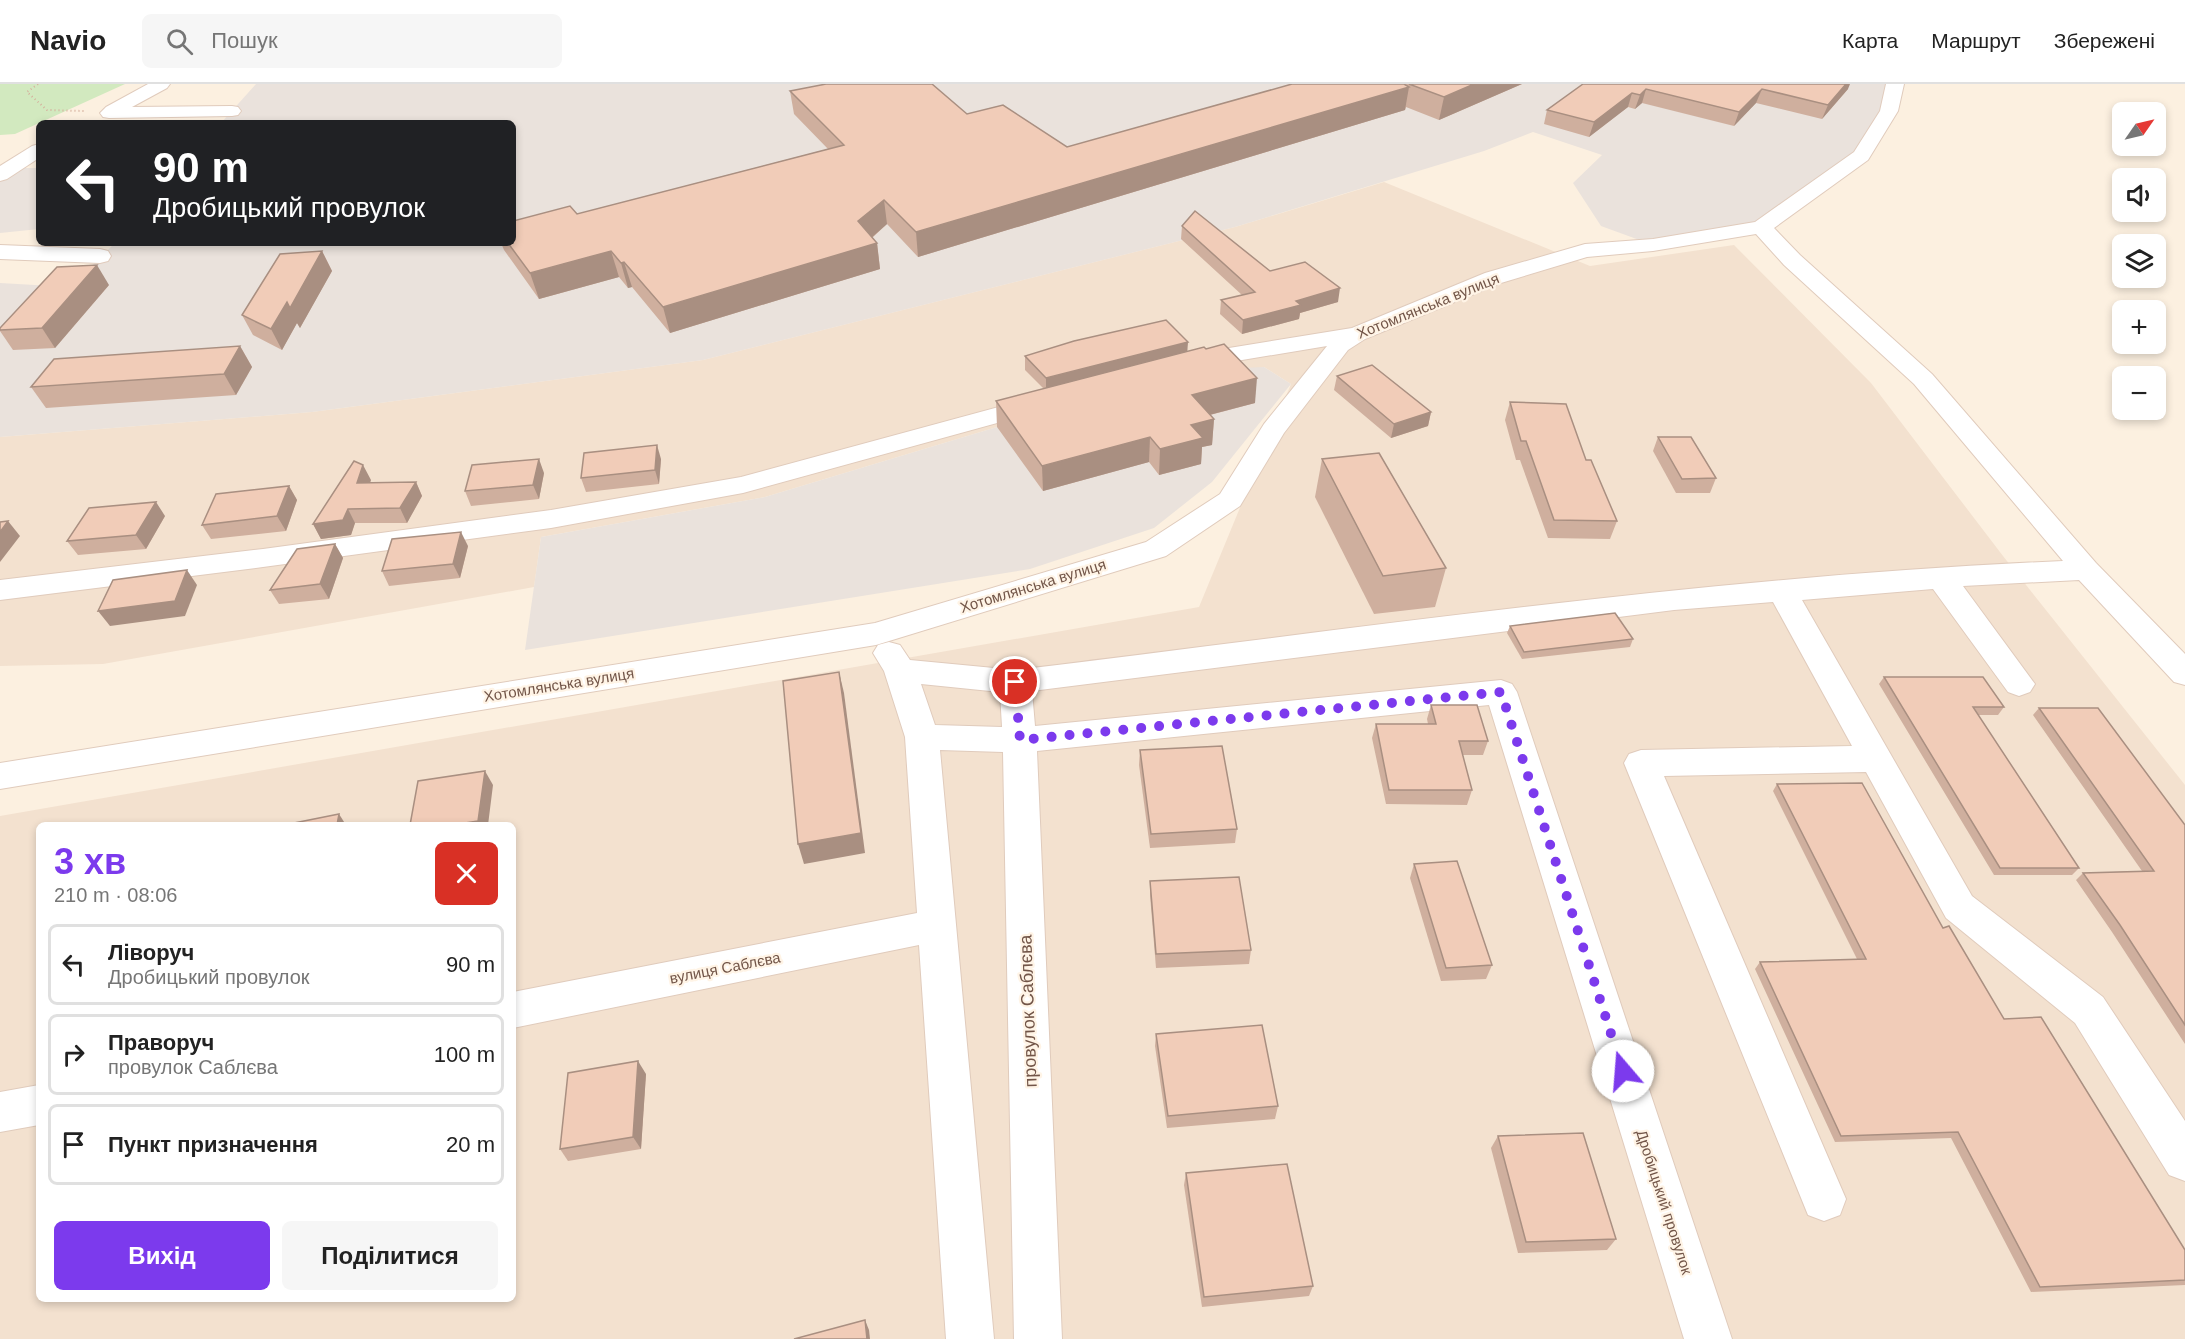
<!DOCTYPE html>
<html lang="uk">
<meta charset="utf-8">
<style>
body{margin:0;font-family:Arial,sans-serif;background:#f6f6f6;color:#222;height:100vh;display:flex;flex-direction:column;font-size:22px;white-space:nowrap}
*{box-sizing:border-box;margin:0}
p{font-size:20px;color:#767676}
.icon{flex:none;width:33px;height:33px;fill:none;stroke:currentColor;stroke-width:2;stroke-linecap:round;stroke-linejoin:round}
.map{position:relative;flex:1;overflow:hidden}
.details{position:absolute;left:36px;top:738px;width:480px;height:480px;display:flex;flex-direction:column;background:#fff;border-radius:9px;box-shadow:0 3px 9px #0003}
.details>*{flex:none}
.banner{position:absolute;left:36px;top:36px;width:480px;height:126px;border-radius:9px;box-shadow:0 3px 9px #0003;background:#202124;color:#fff;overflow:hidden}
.needle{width:39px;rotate:56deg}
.buttons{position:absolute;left:2112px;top:18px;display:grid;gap:12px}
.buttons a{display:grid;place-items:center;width:54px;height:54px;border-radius:9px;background:#fff;box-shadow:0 3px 9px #0003;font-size:30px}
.pin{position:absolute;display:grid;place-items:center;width:51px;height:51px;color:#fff;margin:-26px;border:3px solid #fff;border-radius:50%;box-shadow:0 2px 6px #0007}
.me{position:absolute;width:66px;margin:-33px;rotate:342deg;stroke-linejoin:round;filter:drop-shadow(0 0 4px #0008)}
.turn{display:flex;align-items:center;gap:21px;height:126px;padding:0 18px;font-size:27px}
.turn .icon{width:78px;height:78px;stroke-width:2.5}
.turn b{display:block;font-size:42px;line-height:51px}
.round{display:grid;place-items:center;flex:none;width:63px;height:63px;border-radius:9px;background:#f6f6f6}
.overview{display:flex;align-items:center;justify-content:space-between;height:102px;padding:0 18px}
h1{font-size:36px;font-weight:700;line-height:45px;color:#7c3aed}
.primary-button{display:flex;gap:12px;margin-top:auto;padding:12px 18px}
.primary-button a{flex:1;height:69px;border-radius:9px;background:#7c3aed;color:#fff;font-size:24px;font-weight:700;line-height:69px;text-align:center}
.primary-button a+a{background:#f6f6f6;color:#222}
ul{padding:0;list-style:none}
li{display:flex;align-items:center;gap:18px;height:81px;margin:0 12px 9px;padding:0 6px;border:3px solid #e0e0e0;border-radius:9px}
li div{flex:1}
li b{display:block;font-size:22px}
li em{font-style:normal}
header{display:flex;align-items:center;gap:36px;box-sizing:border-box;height:84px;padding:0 30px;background:#fff;border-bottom:2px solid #e0e0e0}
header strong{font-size:28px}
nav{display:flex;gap:33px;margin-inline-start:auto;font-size:21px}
.search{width:420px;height:54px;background:#f6f6f6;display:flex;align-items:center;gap:15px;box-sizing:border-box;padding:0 21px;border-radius:9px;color:#767676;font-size:22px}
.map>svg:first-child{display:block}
.residential{fill:#f3e1cf;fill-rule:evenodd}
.industrial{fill:#eae2dc}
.green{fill:#d2e9bf}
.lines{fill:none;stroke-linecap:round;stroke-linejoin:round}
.minor-casing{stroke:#e0cbbc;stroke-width:2}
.path{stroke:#d5af9c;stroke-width:2;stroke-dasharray:1 3;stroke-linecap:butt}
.minor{fill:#fff;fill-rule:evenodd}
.wall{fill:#cfaf9e}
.shaded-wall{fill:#a98f81}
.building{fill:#f1ccb8;stroke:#a98f81;stroke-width:1.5}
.route{stroke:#7c3aed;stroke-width:10;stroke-dasharray:0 18}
.labels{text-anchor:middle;stroke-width:4.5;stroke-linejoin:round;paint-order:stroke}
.street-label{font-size:15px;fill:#725548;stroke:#fff4e6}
.near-street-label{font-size:18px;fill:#725548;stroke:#fff4e6}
</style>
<header>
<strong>Navio</strong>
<div class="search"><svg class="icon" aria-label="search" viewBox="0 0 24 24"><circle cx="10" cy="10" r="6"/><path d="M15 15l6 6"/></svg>Пошук</div>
<nav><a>Карта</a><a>Маршрут</a><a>Збережені</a></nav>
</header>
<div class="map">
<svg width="2185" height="1255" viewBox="0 0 2185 1255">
<rect width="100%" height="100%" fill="#fcf0e0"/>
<path class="residential" d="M1384,98l206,84 144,-21 137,138 132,173 182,229v554h-2185v-523l1199,-209 92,-223 -27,-17 -267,60 -232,70 -224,40 -7,50 -431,77 -103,2v-229l312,-25 391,-52 532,-133zM39,741h474v474h-474z"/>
<g class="industrial">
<path d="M256,0h1639l-34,72 -100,71 -108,18 -52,-19 -28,-43 29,-28 -69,-23 -49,19 -249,76 -532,133 -391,52 -312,25v-154l70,4 45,-44h398v-120h-292z"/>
<path d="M25,84h14v61l-39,4v-54z"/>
<path d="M1264,283l27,17 -79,98 -58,46 -124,41 -505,81 16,-113 224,-40 232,-70 225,-58z"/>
</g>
<path class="green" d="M0,0h125l-110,50 -15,1z"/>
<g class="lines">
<defs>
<g id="minor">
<path d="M148,0h22l-3,4 -35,19 100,-1 6,1 3,4 -3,4 -6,1 -123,2 -6,-1 -3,-4 6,-6z"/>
<path d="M1886,0h18l-6,27 -30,49 -94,68 26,27 132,119 164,189 89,91v31l-11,-3 -95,-102 -116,6 72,98 -5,8 -11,4 -11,-4 -75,-103 -131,11 170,296 131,101 82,124v60l-16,-6 -94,-152 -129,-105 -80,-146 -202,4 182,423 -6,16 -16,6 -16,-6 -184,-452 5,-9 12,-4 211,-4 -79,-144 -99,8 -642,81 3,35 466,-46 11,4 5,8 215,647h-48l-195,-634 -452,46 25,588h-48l-11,-587 -63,-2 54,589h-48l-27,-394 -406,83v-36l404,-79 -12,-176 -21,-66 -11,-18 5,-8 11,-3 11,3 10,15 105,10c348,-42 697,-94 1048,-109l-149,-177 -130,-119 -28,-31 -103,17 -66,6 -86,26 -136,56 -17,11 -64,83 -44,73 -74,50 -290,89 -876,144v-26l875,-140 271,-81 74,-48 44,-70 63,-78 -97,16 -40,10 -9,-2 -3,-5 3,-5 48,-12 123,-20 133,-55 100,-29 68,-5 102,-17 99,-70 26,-41zM921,600l79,8 2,35 -67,-2z"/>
<path d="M39,60v14l-32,21 -7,2v-15l32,-20z"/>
<path d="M0,161l100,4 8,2 3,5 -3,5 -8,2 -100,-4z"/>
<path d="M1039,312l9,3 4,5 -4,5 -305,84 -192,35 -288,39 -263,33v-20l263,-31 288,-39 190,-33z"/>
<path d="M39,1001v40l-39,7v-40z"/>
</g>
</defs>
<use href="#minor" class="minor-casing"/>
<path class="path" d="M38,0l-11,8 20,18 37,1"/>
<use href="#minor" class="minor"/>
</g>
<g class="wall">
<path d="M1292,0h230l-83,36 -33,-13 -1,3 -487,147 -31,-33 -15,14 5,5 3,26 -210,64 -38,-46 -4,1 -9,-11 -80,22 -35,-49 -3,-7h12l64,-29 251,-65 -34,-35 -4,-23 177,23 100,33z"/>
<path d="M1583,0l265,5 -26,30 -66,-16 -22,23 -92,-23 -7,6 -7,-2 -39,30 -45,-13 3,-14z"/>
<path d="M1182,142l88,45 68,31 -38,11 -1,6 -57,15 -22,-20 1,-14 21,-5 -61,-56z"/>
<path d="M322,167l10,20 -32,57 -3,-5 -15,27 -29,-15 -11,-20z"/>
<path d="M109,201l-54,63 -42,2 -13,-19v-3z"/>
<path d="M240,262l12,21 -16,28 -190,13 -15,-21z"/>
<path d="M1188,267l67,52 -45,12 4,4 -2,26 -10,2 -1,17 -42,11 -10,-13 -106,29 -46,-64 -1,-26 48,-12 -19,-19v-14z"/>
<path d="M1337,292l94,36 -3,14 -37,12 -57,-48z"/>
<path d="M1510,318l107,119 -7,18 -62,-1 -28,-78h-4l-11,-40z"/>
<path d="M1658,353l58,41 -6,15h-34l-23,-42z"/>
<path d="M661,375l-2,25 -73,8 -5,-14z"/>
<path d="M1322,375l124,109 -11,39 -61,7 -59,-117z"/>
<path d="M544,389l-5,26 -68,7 -6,-15z"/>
<path d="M371,396l-1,2h46l6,14 -15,27h-52l-4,12 -30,4 -8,-15z"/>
<path d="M289,402l8,14 -11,31 -75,8 -9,-14z"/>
<path d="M165,432l-19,33 -68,6 -11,-14z"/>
<path d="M335,460l8,14 -14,41 -50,5 -9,-14z"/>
<path d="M468,462l-8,32 -71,8 -7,-15z"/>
<path d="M1510,542l123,13 -3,8 -108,12 -15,-26z"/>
<path d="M1884,593l120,30 -6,8h-21l102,153 -7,7h-78l-115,-191z"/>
<path d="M1431,621l57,36 -5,14h-21l10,35 -5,15 -81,-1 -14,-66 4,-14h52l-1,-5z"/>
<path d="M2039,624l146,117v219l-73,-112 -36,-52 7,-7 59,-2 -109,-156z"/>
<path d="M1140,666l97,79 -2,14 -85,5 -11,-83z"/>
<path d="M1777,700l166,144 61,91 181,231v35l-154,7 -80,-154 -116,4 -80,-173 5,-7 97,-3 -84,-168z"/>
<path d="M1414,780l78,101 -6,14 -45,2 -31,-103z"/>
<path d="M1150,797l101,69 -2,14 -93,4 -6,-73z"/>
<path d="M1156,950l122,72 -3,13 -108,9 -12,-82z"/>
<path d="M646,990l-5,75 -73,12 -8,-12z"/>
<path d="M1498,1052l118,103 -9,11 -89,3 -27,-105z"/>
<path d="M1186,1089l127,113 -4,10 -107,11 -18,-122z"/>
</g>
<g class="shaded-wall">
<path d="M1474,0h48l-83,36 5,-23z"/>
<path d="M1846,0h4l-2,5 -26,30 6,-14z"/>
<path d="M1409,3l-4,23 -487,147 -2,-25z"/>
<path d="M1646,5l-4,14 -7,6 5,-14z"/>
<path d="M1762,5l-6,14 -22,23 5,-14z"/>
<path d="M1632,9l-4,14 -39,30 5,-15z"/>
<path d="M884,116l3,24 -25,22 -4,-25z"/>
<path d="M877,159l3,26 -210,64 -7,-26z"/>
<path d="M322,167l10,20 -32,57 -3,-5 -15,27 -11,-21 16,-27z"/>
<path d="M611,167l8,26 -80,22 -9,-26z"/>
<path d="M624,178l8,25 -4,1 -7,-25z"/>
<path d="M97,181l12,20 -54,63 -13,-20z"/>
<path d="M1340,204l-2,14 -38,11 -1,6 -57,15 1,-14 53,-19z"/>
<path d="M1188,258l-1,14 -141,36v-14z"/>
<path d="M240,262l12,21 -16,28 -12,-21z"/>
<path d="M1257,294l-2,25 -65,17 2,-25z"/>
<path d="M1431,328l-3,14 -37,12 3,-14z"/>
<path d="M1214,335l-2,26 -10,2 -1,17 -42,11 1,-26 31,-24z"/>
<path d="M1150,353l-1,25 -106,29 -1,-25z"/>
<path d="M657,361l4,14 -2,25 -4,-14z"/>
<path d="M539,375l5,14 -5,26 -6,-14z"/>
<path d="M363,381l8,15 -6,17 -8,-14z"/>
<path d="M416,398l6,14 -15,27 -7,-15z"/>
<path d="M289,402l8,14 -11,31 -9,-15z"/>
<path d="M156,418l9,14 -19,33 -10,-14z"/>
<path d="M348,425l7,14 -4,12 -30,4 -8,-15z"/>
<path d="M8,437l12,15 -20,26v-30z"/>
<path d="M461,448l7,14 -8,32 -7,-14z"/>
<path d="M335,460l8,14 -14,41 -9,-15z"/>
<path d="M187,486l10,15 -12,31 -75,10 -12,-15z"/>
<path d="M839,588l5,21 21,160 -61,11 -6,-20z"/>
<path d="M485,687l8,14 -5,40h-36z"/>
<path d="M339,730l7,11h-9z"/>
<path d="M638,977l8,13 -5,75 -8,-12z"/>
<path d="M865,1236l4,10 1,9h-3z"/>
</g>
<g class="building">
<path d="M826,0h106l35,30 36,-9 64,42 225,-63h112l5,3 -493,145 -32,-32 -26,21 19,22 -214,64 -39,-45 -3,1 -10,-12 -81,22 -22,-30h5v-22l57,-15 7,8 267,-69 -54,-54z"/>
<path d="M1409,0h65l-30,13z"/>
<path d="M1583,0h263l-18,21 -66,-16 -23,23 -93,-23 -6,6 -8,-2 -38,29 -47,-12z"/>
<path d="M1195,127l75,60 35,-9 35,26 -44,13 5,4 -58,15 -22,-20 34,-8 -73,-66z"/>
<path d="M322,167l-32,57 -3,-6 -16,27 -29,-14 38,-61z"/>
<path d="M97,181l-55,63 -42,2v-2l57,-61z"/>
<path d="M1166,236l22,22 -142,36 -21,-22 49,-15z"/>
<path d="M1224,260l33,34 -65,17 22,24 -23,6 12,13 -43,11 -10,-12 -108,29 -46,-65 208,-54 2,2z"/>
<path d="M240,262l-16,28 -193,13 23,-28z"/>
<path d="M1372,281l59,47 -37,12 -57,-48z"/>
<path d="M1510,318l56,2 20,56h5l26,61 -63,-1 -28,-79h-5z"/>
<path d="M1658,353h33l25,41 -34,1z"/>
<path d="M657,361l-2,25 -74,8 3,-25z"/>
<path d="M1379,369l67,115 -63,8 -61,-117z"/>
<path d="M539,375l-6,26 -68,6 7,-26z"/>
<path d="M354,377l9,4 -6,18 59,-1 -16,26 -52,1 -5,11 -30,4z"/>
<path d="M289,402l-12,30 -75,9 14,-31z"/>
<path d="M156,418l-20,33 -69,6 22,-33z"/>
<path d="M8,437l-8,11v-10z"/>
<path d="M461,448l-8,32 -71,7 10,-32z"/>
<path d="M335,460l-15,40 -50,6 27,-41z"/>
<path d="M187,486l-12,31 -77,10 15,-31z"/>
<path d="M1615,529l18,26 -109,13 -14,-26z"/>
<path d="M839,588l22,161 -63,11 -15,-163z"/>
<path d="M1884,593h99l21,30h-31l106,161h-79z"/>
<path d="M1431,621h46l11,36h-29l13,49h-83l-13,-66h60z"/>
<path d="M2039,624h59l87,117v200l-65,-100 -37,-52 71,-2z"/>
<path d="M1222,662l15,83 -86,5 -11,-84z"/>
<path d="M485,687l-7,50 -26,4h-42l8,-44z"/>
<path d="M1862,699l81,145 6,-2 55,93 37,-2 144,233v30l-145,7 -82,-155 -117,4 -81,-174 106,-3 -89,-175z"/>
<path d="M339,730l-2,11h-53z"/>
<path d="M1457,777l35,104 -46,3 -32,-104z"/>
<path d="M1239,793l12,73 -95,4 -6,-73z"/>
<path d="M1262,941l16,81 -110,10 -12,-82z"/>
<path d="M638,977l-5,76 -73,12 8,-76z"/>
<path d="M1583,1049l33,106 -90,3 -28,-106z"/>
<path d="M1287,1080l26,122 -109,11 -18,-124z"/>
<path d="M865,1236l2,19h-73z"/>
</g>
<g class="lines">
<path class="route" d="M1015,598l5,58 481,-48 122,379"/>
</g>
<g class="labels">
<g class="street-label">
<text transform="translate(1428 222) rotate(-22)" y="5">Хотомлянська вулиця</text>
<text transform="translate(1033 502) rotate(-17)" y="5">Хотомлянська вулиця</text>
<text transform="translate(559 601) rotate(-9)" y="5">Хотомлянська вулиця</text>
<text transform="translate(725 884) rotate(-11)" y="5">вулиця Саблєва</text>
<text transform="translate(1664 1118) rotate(72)" y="5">Дробицький провулок</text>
</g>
<g class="near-street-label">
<text transform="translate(1028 927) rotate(-92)" y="6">провулок Саблєва</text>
</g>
</g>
</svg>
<div class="buttons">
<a><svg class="needle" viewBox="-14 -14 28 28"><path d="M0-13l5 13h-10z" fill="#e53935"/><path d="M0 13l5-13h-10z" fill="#767676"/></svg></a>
<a><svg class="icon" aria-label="sound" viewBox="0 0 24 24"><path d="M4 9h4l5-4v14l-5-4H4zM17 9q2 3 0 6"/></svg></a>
<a><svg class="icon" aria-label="layers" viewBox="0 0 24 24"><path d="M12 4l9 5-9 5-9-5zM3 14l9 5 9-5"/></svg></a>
<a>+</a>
<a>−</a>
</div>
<div class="pin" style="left:1015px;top:598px;background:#d93025"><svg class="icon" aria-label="arrive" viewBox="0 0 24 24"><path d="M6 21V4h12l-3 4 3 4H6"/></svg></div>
<svg class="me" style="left:1623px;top:987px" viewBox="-20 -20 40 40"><circle r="19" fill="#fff"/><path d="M0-13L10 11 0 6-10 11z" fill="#7c3aed"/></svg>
<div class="banner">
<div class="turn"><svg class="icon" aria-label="left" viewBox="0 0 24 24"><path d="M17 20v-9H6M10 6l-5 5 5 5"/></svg><div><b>90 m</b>Дробицький провулок</div></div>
</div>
<section class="details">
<div class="overview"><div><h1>3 хв</h1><p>210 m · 08:06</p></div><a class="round" style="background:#d93025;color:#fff"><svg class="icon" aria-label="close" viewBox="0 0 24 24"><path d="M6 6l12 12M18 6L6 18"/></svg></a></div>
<ul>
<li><svg class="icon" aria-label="left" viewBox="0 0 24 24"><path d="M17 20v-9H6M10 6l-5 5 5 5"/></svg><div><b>Ліворуч</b><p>Дробицький провулок</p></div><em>90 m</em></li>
<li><svg class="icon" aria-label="right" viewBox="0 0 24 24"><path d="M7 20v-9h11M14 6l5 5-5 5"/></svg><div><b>Праворуч</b><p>провулок Саблєва</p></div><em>100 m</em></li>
<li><svg class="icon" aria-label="arrive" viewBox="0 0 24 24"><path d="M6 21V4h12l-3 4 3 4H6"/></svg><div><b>Пункт призначення</b></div><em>20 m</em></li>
</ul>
<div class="primary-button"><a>Вихід</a><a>Поділитися</a></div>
</section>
</div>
